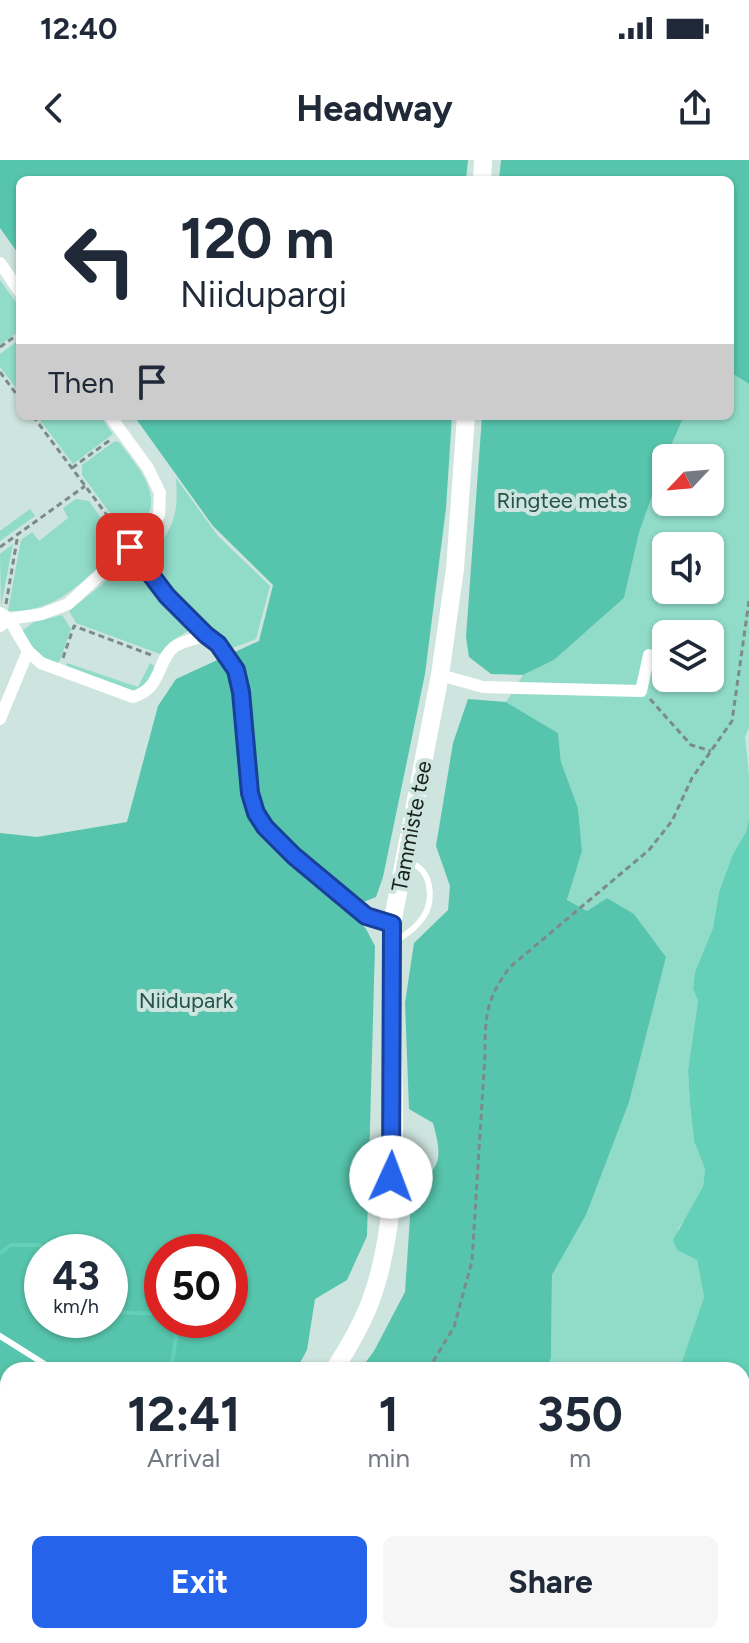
<!DOCTYPE html>
<style>
body{margin:0;font-family:Figtree,sans-serif;background:#f6f6f7;color:#1f2937;height:100vh;display:flex;flex-direction:column;font-size:30px;white-space:nowrap}
*{box-sizing:border-box;margin:0}
p{font-size:26px;color:#747a83}
.icon{flex:none;width:44px;height:44px;fill:none;stroke:currentColor;stroke-width:2;stroke-linecap:round;stroke-linejoin:round}
.map{position:relative;flex:1;overflow:hidden}
.sheet{position:absolute;left:0px;top:1202px;width:750px;height:282px;display:flex;flex-direction:column;background:#fff;border-radius:24px 24px 0 0;box-shadow:0 2px 6px #0004}
.sheet>*{flex:none}
.guide{position:absolute;left:16px;top:16px;width:718px;height:244px;border-radius:12px;box-shadow:0 2px 6px #0004;background:#fff;color:#1f2937;overflow:hidden}
.needle{width:52px;rotate:244deg}
.tools{position:absolute;left:652px;top:284px;display:grid;gap:16px}
.tools a{display:grid;place-items:center;width:72px;height:72px;border-radius:12px;background:#fff;box-shadow:0 2px 6px #0004;font-size:40px}
.speed{position:absolute;left:24px;top:1074px;display:flex;gap:16px;font-size:40px;font-weight:700;text-align:center}
.speed>*{display:grid;place-content:center;width:104px;height:104px;border-radius:50%;background:#fff;box-shadow:0 2px 6px #0004;line-height:1}
.speed small{font-size:20px;font-weight:400}
.speed .limit{border:12px solid #d22;background:#fff;color:#111}
.pin{position:absolute;display:grid;place-items:center;width:68px;height:68px;color:#fff;margin:-34px;border-radius:16px;box-shadow:0 4px 12px #0006}
.me{position:absolute;width:88px;margin:-44px;rotate:2deg;stroke-linejoin:round;filter:drop-shadow(0 0 6px #0008)}
.turn{display:flex;align-items:center;gap:28px;height:168px;padding:0 32px;font-size:36px}
.turn .icon{width:104px;height:104px;stroke-width:2.5}
.turn b{display:block;font-size:56px;line-height:68px}
.then{display:flex;align-items:center;height:76px;padding:0 32px;background:#0003;gap:16px;font-size:30px}
.eta{display:flex;justify-content:space-evenly;align-items:center;height:136px;text-align:center}
.eta b{font-size:48px;font-weight:700;line-height:56px}
.button{display:flex;gap:16px;margin-top:auto;padding:16px 32px}
.button a{flex:1;height:92px;border-radius:12px;background:#2563eb;color:#fff;font-size:32px;font-weight:700;line-height:92px;text-align:center}
.button a+a{background:#f6f6f7;color:#1f2937}
.status{display:flex;justify-content:space-between;align-items:center;height:56px;padding:0 40px;background:#fff;direction:ltr}
.status svg{height:22px;fill:currentColor}
header{display:flex;justify-content:space-between;align-items:center;height:104px;padding:0 32px;background:#fff;font-size:36px;font-weight:700}
.map>svg:first-child{display:block}
.green{fill:#90dcc9;fill-rule:evenodd}
.forest{fill:#57c5ad;fill-rule:evenodd}
.water{fill:#63d0b7}
.lines{fill:none;stroke-linecap:round;stroke-linejoin:round}
.stream{stroke:#63d0b7;stroke-width:4}
.path{stroke:#7b8b87;stroke-width:3;stroke-dasharray:6 4;stroke-linecap:butt}
.lane{stroke:#fff;stroke-width:6}
.street{stroke:#fff;stroke-width:12}
.secondary{stroke:#fff;stroke-width:18}
.route-casing{stroke:#184099;stroke-width:20}
.route{stroke:#2563eb;stroke-width:14}
.labels{text-anchor:middle;stroke-width:8;stroke-linejoin:round;paint-order:stroke}
.park-label{font-size:22px;fill:#245348;stroke:#cee4de}
.street-label{font-size:22px;fill:#18211e;stroke:#cee4de}
</style>
<div class="status"><b>12:40</b><svg viewBox="0 0 49 12"><path d="M0 12V9h3v3zM5 12V6h3v6zM10 12V3h3v9zM15 12V0h3v12zM26 1h20v11H26zM47 4h2v5h-2z"/></svg></div>
<header><svg class="icon" aria-label="back" viewBox="0 0 24 24"><path d="M15 5l-7 7 7 7"/></svg>Headway<svg class="icon" aria-label="share" viewBox="0 0 24 24"><path d="M12 15V3M7 8l5-5 5 5M5 13v7h14v-7"/></svg></header>
<div class="map">
<svg width="749" height="1483" viewBox="0 0 749 1483">
<rect width="100%" height="100%" fill="#cee4de"/>
<g class="green">
<path d="M0,120l20,28v22l-20,15z"/>
<path d="M20,179v54l-20,-26v-13z"/>
<path d="M730,212l19,12v344l-4,9 4,38v44l-3,13 -13,22 -14,36 -6,38 -18,44 -2,17 5,12 -10,69 2,34 4,37 11,28 -2,18 -7,16 -18,26 -1,21 20,10 7,37 -25,73h-132l4,-13 1,-82 34,-60 80,-258 -32,-43 -27,-16 -20,13 -20,-11 15,-49 -4,-43 -17,-46 -3,-29 -52,-31 17,-27 31,-15 70,-62 15,-65 24,-69 21,-48h46zM666,298h44v44h-44zM666,386h44v44h-44zM666,474h44v44h-44z"/>
<path d="M37,256h63l13,18 -40,30z"/>
<path d="M115,281l4,1c17,23 51,58 19,85 -6,5 -11,4 -17,1l-39,-53v-10z"/>
<path d="M176,318l42,58 52,50 -14,53 -26,10c-28,-31 -66,-57 -86,-96l4,-11 10,6c18,-27 20,-38 18,-70z"/>
<path d="M76,339l13,2 28,41 -1,8c-33,31 -59,63 -108,61l13,-71 11,-8 7,9 29,-23 -5,-10z"/>
<path d="M30,349l5,7 -35,25v-10z"/>
<path d="M13,384l-12,62 -1,-52z"/>
<path d="M125,406l14,5 49,60 -13,8 -15,15 -84,-31 -7,-12z"/>
<path d="M62,455l9,14 -11,31 -4,5c-16,-7 -30,-18 -33,-35l11,-8z"/>
<path d="M67,503l71,24 12,-24 6,4 -13,22 -11,4 -67,-25z"/>
<path d="M344,1476h45l-2,7h-44z"/>
<path d="M459,1476h44l-4,7h-41z"/>
</g>
<g class="forest">
<path d="M0,0h468l-2,20h-446v76l-20,-28z"/>
<path d="M501,0h248v224l-19,-12v-192h-231z"/>
<path d="M134,256h318l-6,92 -21,166 -42,203 -7,20 -15,6 -9,10 14,16 9,17 -8,290 -20,44 -32,19 -8,51 -11,20h-288v13l-8,-3v-547l37,4 90,-15 31,-116 18,-27 83,-38 14,-56 -60,-59zM42,1092h68v68h-68zM162,1092h68v68h-68z"/>
<path d="M482,256h202l-21,48 -24,69 -15,65 -70,62 -31,15 -32,-1 -22,-17 -3,-20z"/>
<path d="M468,539l38,3 52,31 3,29 17,46 4,43 -15,49 20,11 20,-13 27,16 32,43 -37,145 -43,113 -34,60 -1,82 -4,13h-187l14,-19 31,-59 7,-105c31,-20 30,-30 21,-64l-24,-14 -4,-106 9,-60 34,-33 2,-24 -14,-40 17,-103z"/>
</g>
<path class="water" d="M749,659v824h-250l4,-7h239v-266h-63l25,-73 -7,-37 -20,-10 -4,-10 30,-53 2,-18 -11,-28 -4,-37 -2,-34 10,-69 -5,-12 2,-17 18,-44 6,-37 14,-37 13,-22z"/>
<g class="lines">
<g class="stream">
<path d="M0,1093l11,-8h28l7,7"/>
<path d="M110,1153c19,-3 34,4 52,-2"/>
<path d="M171,1210l5,-33 -5,-17"/>
</g>
<g class="path">
<path d="M0,187l20,-14"/>
<path d="M0,212l20,27"/>
<path d="M33,256l91,122"/>
<path d="M72,308l38,-28"/>
<path d="M0,387l85,-61"/>
<path d="M6,444l12,-70"/>
<path d="M63,498l11,-32 80,30"/>
<path d="M650,539l41,46 20,6"/>
<path d="M428,1210l26,-43 18,-66 13,-206c0,-39 1,-56 25,-88l139,-117 23,-29 20,-43 40,-57 17,-120"/>
<path d="M402,1483l3,-7"/>
</g>
<g class="lane">
<path d="M395,781c11,-6 22,-14 29,-25 11,-17 7,-50 -16,-53"/>
<path d="M0,1176l54,34"/>
<path d="M0,1403h8"/>
<path d="M314,1476l14,2v-2"/>
<path d="M256,1483l2,-7"/>
</g>
<g class="street">
<path d="M0,103l20,29"/>
<path d="M130,387l37,49 51,48 18,26 5,22 9,101 6,20 9,14 29,29 72,60 26,8"/>
<path d="M0,453l9,6 33,-5 26,-10 62,-57 29,-32 1,-22 -12,-25 -38,-52"/>
<path d="M0,466l9,-7 19,32 13,12 92,34c29,-8 23,-35 41,-50 8,-6 23,-8 32,-12"/>
<path d="M440,515l43,12 158,4 8,-36"/>
<path d="M0,559l28,-68"/>
</g>
<g class="secondary">
<path d="M482,20l1,-20"/>
<path d="M334,1210c14,-22 28,-45 37,-70 40,-110 15,-259 21,-376l48,-249 15,-106 11,-153"/>
<path d="M0,1362l8,1"/>
<path d="M142,1483l3,-7"/>
</g>
</g>
<g class="lines">
<defs>
<path id="route" d="M130,387l37,49 39,39 12,9 18,26 5,22 9,101 6,20 9,14 29,29 72,60 26,8 -1,253"/>
</defs>
<use href="#route" class="route-casing"/>
<use href="#route" class="route"/>
</g>
<g class="labels">
<g class="park-label">
<text x="562" y="348">Ringtee mets</text>
<text x="186" y="848">Niidupark</text>
</g>
<g class="street-label">
<text transform="translate(411 666) rotate(-79)" y="8">Tammiste tee</text>
</g>
</g>
</svg>
<div class="tools">
<a><svg class="needle" viewBox="-14 -14 28 28"><path d="M0-13l5 13h-10z" fill="#e53935"/><path d="M0 13l5-13h-10z" fill="#747a83"/></svg></a>
<a><svg class="icon" aria-label="sound" viewBox="0 0 24 24"><path d="M4 9h4l5-4v14l-5-4H4zM17 9q2 3 0 6"/></svg></a>
<a><svg class="icon" aria-label="layers" viewBox="0 0 24 24"><path d="M12 4l9 5-9 5-9-5zM3 14l9 5 9-5"/></svg></a>
</div>
<div class="speed"><div>43<small>km/h</small></div><div class="limit">50</div></div>
<div class="pin" style="left:130px;top:387px;background:#d93025"><svg class="icon" aria-label="arrive" viewBox="0 0 24 24"><path d="M6 21V4h12l-3 4 3 4H6"/></svg></div>
<svg class="me" style="left:391px;top:1017px" viewBox="-20 -20 40 40"><circle r="19" fill="#fff"/><path d="M0-13L10 11 0 6-10 11z" fill="#2563eb"/></svg>
<div class="guide">
<div class="turn"><svg class="icon" aria-label="left" viewBox="0 0 24 24"><path d="M17 20v-9H6M10 6l-5 5 5 5"/></svg><div><b>120 m</b>Niidupargi</div></div>
<div class="then">Then<svg class="icon" aria-label="arrive" viewBox="0 0 24 24"><path d="M6 21V4h12l-3 4 3 4H6"/></svg></div>
</div>
<section class="sheet">
<div class="eta">
<div><b>12:41</b><p>Arrival</p></div>
<div><b>1</b><p>min</p></div>
<div><b>350</b><p>m</p></div>
</div>
<div class="button"><a>Exit</a><a>Share</a></div>
</section>
</div>
